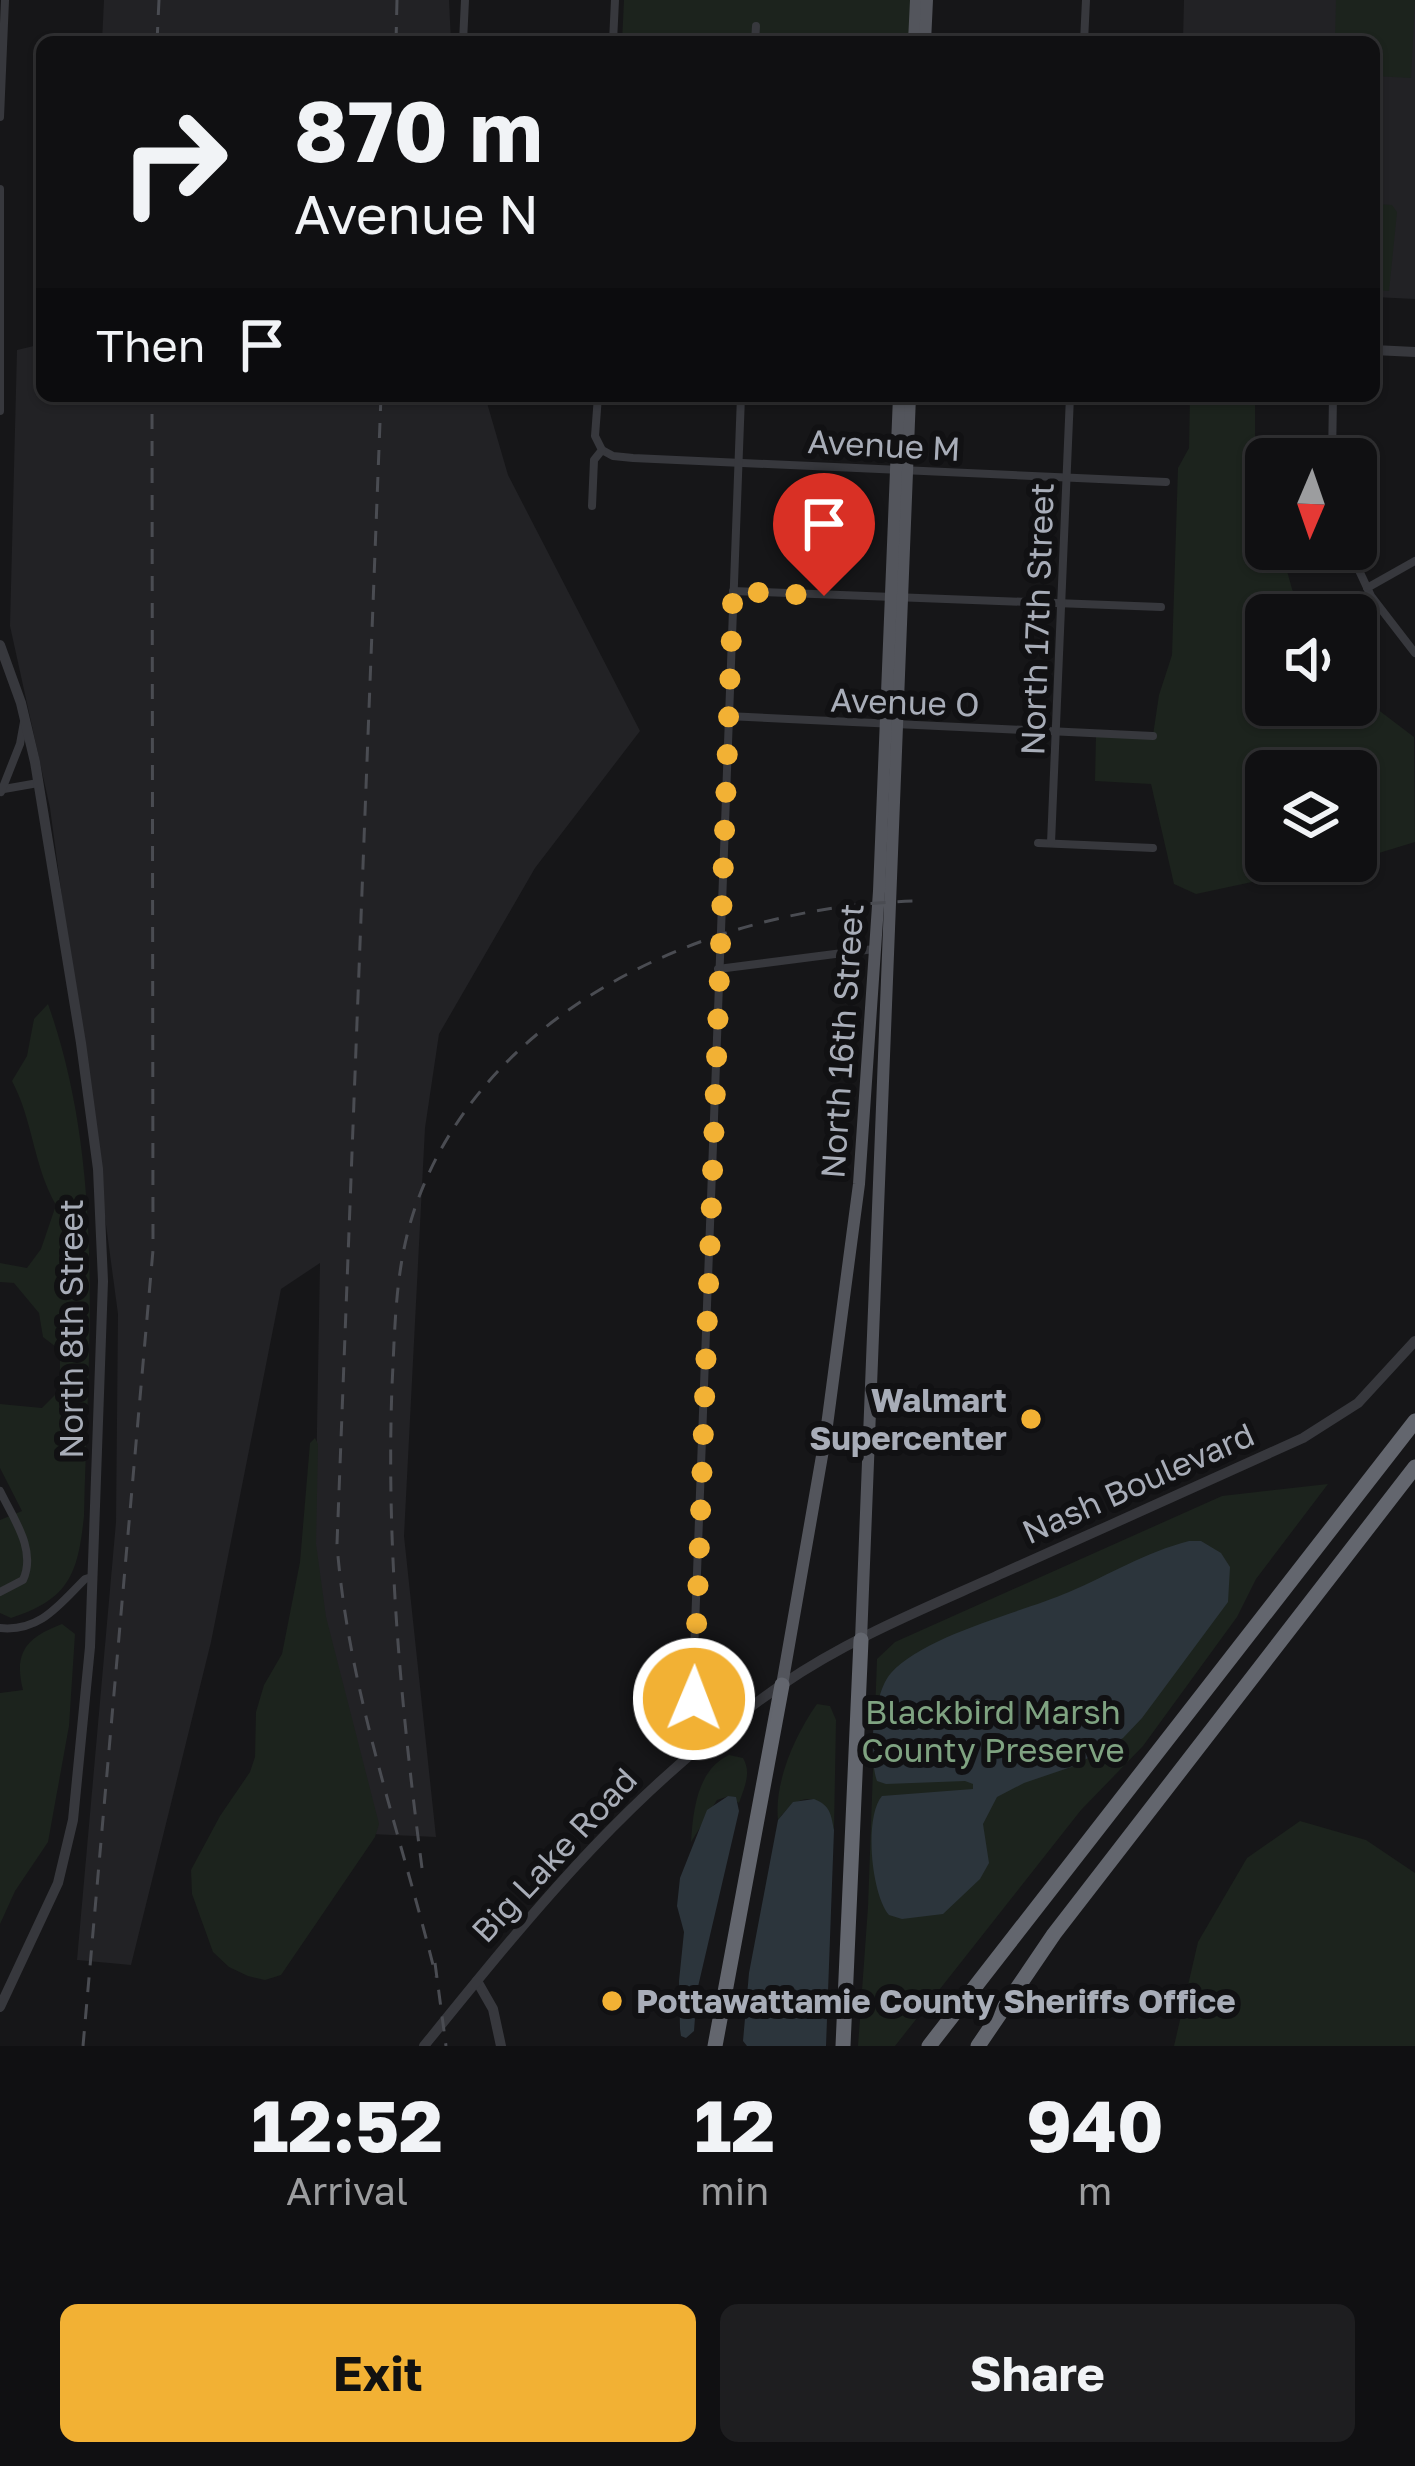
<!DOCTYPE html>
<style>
body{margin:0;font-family:"Golos Text",sans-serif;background:#1e1e20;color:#f1f3f6;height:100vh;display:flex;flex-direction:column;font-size:45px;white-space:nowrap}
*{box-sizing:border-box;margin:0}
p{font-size:39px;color:#9c9d9f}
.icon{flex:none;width:66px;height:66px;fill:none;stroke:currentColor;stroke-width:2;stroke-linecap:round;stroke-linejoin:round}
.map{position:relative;height:2046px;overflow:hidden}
.sheet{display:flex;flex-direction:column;background:#101012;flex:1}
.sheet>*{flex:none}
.guide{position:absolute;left:36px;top:36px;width:1344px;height:366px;border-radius:18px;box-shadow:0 3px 9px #0004,0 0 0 3px #303032;background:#101012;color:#f1f3f6;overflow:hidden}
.needle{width:78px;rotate:182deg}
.buttons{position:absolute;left:1245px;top:438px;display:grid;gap:24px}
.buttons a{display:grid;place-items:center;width:132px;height:132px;border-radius:18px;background:#101012;box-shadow:0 3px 9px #0004,0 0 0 3px #303032;font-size:60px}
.pin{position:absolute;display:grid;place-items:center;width:102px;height:102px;color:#fff;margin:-123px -51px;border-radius:50% 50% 50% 0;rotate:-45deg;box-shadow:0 0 12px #0007}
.pin .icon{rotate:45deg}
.me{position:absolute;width:132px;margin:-66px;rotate:1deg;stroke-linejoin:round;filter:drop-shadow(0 0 9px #0008)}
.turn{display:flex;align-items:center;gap:42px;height:252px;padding:0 60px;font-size:54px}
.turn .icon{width:156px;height:156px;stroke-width:2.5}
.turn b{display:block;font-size:84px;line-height:102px}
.then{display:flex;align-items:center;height:114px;padding:0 60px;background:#0003;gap:24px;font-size:45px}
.eta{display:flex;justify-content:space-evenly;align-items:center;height:204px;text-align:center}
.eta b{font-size:72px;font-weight:700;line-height:84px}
.action{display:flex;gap:24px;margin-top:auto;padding:24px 60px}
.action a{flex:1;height:138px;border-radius:18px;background:#f2b134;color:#111;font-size:48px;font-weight:700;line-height:138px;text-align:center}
.action a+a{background:#1e1e20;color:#f1f3f6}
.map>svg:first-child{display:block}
.built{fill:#222225}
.green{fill:#1c231d}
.water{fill:#2c353c}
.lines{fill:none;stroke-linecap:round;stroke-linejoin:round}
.minor{stroke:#37383d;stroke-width:8}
.tertiary{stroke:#37383d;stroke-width:10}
.primary{stroke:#53555c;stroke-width:12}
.motorway{stroke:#63666e;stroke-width:15}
.rail{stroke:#4a4c52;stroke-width:3;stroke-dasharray:15 12;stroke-linecap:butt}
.route{stroke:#f2b134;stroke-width:21;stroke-dasharray:0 37.8}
.poi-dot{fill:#f2b134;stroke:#111113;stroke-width:4.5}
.labels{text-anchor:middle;stroke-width:12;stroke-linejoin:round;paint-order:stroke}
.street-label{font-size:33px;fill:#a8adb8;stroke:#111113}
.poi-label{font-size:33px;font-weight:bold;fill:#a8adb8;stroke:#111113;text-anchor:end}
.park-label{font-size:33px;fill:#7fa381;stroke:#111113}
</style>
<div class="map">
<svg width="1415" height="2046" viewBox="0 0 1415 2046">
<rect width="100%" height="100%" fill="#161618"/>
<g class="built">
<path d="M104,0h345l2,42h-349z"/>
<path d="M1184,0h231v299l-41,-2v-255h-279v-6l88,4z"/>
<path d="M42,344v52h443l23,79 132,256 -105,137 -96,166 -14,94 -21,408 32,301 -65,-3 -57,-240 6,-331 -39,26 -70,353 -80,323 -54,-5 39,-438 2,-208 -68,-506 -40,-182 7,-276z"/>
</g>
<g class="green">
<path d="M624,0h291l-1,42h-292z"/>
<path d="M1336,0h79l-4,78 -37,-2v-34h-39z"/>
<path d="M1374,204l18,1 5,7 -8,79 -15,-1z"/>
<path d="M1190,396h65v90l11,22v41h15l11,40 12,26h-38v90h90v-12l58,44 1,105 -59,18v-89h-90v90h85l-155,33 -22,-10 -23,-100 -56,-3 1,-47 57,1 6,-40 13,-40 6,-187 11,-20z"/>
<path d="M48,1004c58,163 40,342 36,512 -6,57 -14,83 -73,102l-11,-5v-93l22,-9 -22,-43v-64l42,4 18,-18v-40l-17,-13 -4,-24 -25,-30 -14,-1v-19l27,5 14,-19 15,-44c-23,-40 -23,-85 -44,-124l15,-25 7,-37z"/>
<path d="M315,1438l3,6 -2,100 10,73 53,207 -4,13 -94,138 -16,5 -17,-4 -19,-9 -16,-15 -21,-58 -1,-24 29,-54 30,-44 5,-15 1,-45 8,-27 18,-31 18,-92 10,-119z"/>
<path d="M1328,1484l-72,95 -19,38 -94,129 -62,64 -186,236h-37l10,-139 9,-248 18,-17 327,-146z"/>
<path d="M62,1624l13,10 -6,92 -21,116 -33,49 -15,33v-231l23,-3c-10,-39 5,-53 39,-66z"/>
<path d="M817,1704l13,2 6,14 -2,110c-7,-39 -35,-40 -56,-10 -4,-38 17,-85 39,-116z"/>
<path d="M729,1755l14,3c9,15 1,30 -4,45l-10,-7 -12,4 -26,42c2,-31 6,-72 38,-87z"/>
<path d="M1300,1821l66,19 49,33v173h-241l24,-104 49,-84z"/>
</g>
<g class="water">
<path d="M1189,1541h12l20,12 9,14 -2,35 -86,116 -19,20 -49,28 -50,17 -27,14 -14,27 6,39 -9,16 -37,35 -41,5 -13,-4c-18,-21 -25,-98 -7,-119l91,-7v-5l-8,-3 -79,3 -9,-3c-9,-25 -4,-88 14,-108 34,-38 129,-60 178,-81 40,-17 77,-40 120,-51z"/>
<path d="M728,1796l8,1 3,14 -42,180 -3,40 -8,7 -5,-2 -1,-7 -1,-48 5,-49 -7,-26 3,-28 27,-68z"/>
<path d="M814,1799c16,6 17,15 20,31l-8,216h-79l-4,-5 6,-68 29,-153 15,-18z"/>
</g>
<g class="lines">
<g class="minor">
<path d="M463,42l2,-42"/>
<path d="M613,42l2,-42"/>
<path d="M755,42l1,-16"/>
<path d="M1084,42l2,-42"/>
<path d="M0,117l5,-117"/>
<path d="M0,189v222"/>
<path d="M602,450l11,6 20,2 533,24"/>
<path d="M1332,459l1,-63"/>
<path d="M592,506l2,-46 8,-10 -7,-14 3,-40"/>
<path d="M1349,549l22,47 44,57"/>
<path d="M1367,588l48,-27"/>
<path d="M733,591l428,16"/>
<path d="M727,716l426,20"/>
<path d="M4,789l34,-6"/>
<path d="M1,792l19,-48 4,-22"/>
<path d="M1038,843l115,5"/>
<path d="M1051,843l19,-447"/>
<path d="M718,969l156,-20"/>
<path d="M0,1491c13,27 37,59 23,89l-23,12"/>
<path d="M0,1628c40,4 59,-23 85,-49l7,-2"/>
<path d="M709,1740l-14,-27 -1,-60 47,-1257"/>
</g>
<g class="tertiary">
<path d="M1374,350l41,2"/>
<path d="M0,645l21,58 14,59 46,281 17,126 5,112 -13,366 -17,173 -15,63 -58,124"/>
<path d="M477,1981l16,28 8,37"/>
<path d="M424,2046c111,-137 211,-262 359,-362 67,-46 145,-77 220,-111 100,-45 200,-89 300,-135l55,-35 57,-62"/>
</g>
<g class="primary">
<path d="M914,42l2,-42"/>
<path d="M925,42l2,-42"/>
<path d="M861,1640l49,-1244"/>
<path d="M782,1685l44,-252 33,-249 20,-293 20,-495"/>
</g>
<g class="motorway">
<path d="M715,2046l67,-361"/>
<path d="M843,2046l18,-406"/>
<path d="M929,2046l486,-625"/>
<path d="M978,2046l76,-112 361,-467"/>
</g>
<g class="rail">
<path d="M157,42l2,-42"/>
<path d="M396,42l1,-42"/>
<path d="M381,396l-44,1148c11,147 64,290 99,433"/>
<path d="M422,1868c-21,-160 -36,-322 -30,-482 3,-58 3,-116 21,-172 67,-207 300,-308 502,-313"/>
<path d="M435,1963l11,83"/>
<path d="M83,2046l70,-796 -1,-854"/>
</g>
</g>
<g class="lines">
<path class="route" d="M694,1699l39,-1108 91,5"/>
</g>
<g class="poi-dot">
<circle cx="1031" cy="1419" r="12"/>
<circle cx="612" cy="2001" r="12"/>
</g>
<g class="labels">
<g class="street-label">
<text transform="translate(884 445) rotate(3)" y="12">Avenue M</text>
<text transform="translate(1037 619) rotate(-88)" y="12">North 17th Street</text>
<text transform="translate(905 702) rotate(2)" y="12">Avenue O</text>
<text transform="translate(842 1041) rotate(-86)" y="12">North 16th Street</text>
<text transform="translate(71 1329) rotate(-90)" y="12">North 8th Street</text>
<text transform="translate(1138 1483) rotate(-24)" y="12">Nash Boulevard</text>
<text transform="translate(554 1855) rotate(-47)" y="12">Big Lake Road</text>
</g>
<g class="poi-label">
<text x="1007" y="1412">Walmart<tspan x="1007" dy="38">Supercenter</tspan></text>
<text x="636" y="2013" text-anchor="start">Pottawattamie County Sheriffs Office</text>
</g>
<g class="park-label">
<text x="993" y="1724">Blackbird Marsh<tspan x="993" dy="38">County Preserve</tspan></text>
</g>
</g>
</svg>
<div class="buttons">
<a><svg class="needle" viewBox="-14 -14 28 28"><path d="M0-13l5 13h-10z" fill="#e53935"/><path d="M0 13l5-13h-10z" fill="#9c9d9f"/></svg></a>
<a><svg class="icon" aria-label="sound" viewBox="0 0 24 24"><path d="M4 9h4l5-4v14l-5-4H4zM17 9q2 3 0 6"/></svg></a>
<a><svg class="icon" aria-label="layers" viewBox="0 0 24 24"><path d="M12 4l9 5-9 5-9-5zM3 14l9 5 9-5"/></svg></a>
</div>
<div class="pin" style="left:824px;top:596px;background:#d93025"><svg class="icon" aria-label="arrive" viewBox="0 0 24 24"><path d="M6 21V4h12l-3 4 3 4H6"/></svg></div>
<svg class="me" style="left:694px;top:1699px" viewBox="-20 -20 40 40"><circle r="17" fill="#f2b134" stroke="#fff" stroke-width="3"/><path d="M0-11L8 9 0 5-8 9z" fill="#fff"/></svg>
<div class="guide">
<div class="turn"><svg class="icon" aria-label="right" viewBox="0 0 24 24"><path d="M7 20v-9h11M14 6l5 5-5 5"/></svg><div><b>870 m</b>Avenue N</div></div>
<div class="then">Then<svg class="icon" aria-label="arrive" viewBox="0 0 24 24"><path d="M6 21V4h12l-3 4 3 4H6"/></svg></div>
</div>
</div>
<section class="sheet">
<div class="eta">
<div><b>12:52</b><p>Arrival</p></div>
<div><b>12</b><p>min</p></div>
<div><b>940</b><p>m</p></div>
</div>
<div class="action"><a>Exit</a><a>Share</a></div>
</section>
